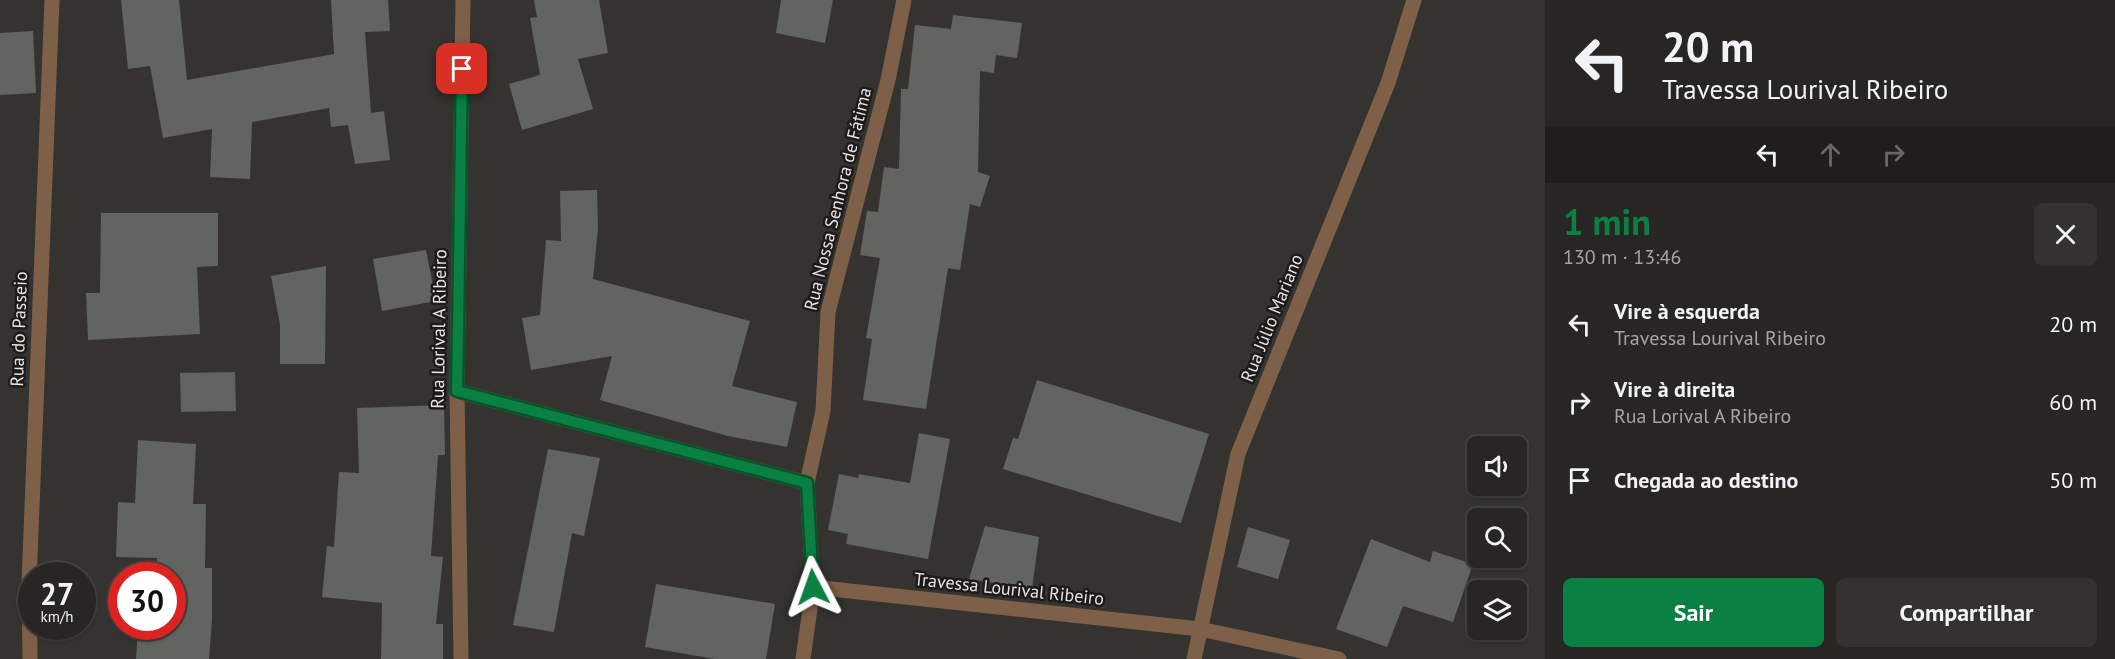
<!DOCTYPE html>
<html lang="pt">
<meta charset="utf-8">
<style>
body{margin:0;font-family:"PT Sans",sans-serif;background:#333231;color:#f1f3f6;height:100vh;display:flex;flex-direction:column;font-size:22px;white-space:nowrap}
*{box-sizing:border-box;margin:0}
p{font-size:20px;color:#a4a5a6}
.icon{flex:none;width:33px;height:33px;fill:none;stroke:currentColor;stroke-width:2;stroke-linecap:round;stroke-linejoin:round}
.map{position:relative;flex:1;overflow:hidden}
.side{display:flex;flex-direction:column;background:#272624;width:570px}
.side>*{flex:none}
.top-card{background:#272624;color:#f1f3f6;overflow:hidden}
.controls{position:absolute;left:1467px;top:436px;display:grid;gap:12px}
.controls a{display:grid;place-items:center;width:60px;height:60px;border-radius:9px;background:#272624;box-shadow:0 2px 4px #0004,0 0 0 2px #434341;font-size:30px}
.speed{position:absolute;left:18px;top:562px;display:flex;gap:12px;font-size:30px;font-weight:700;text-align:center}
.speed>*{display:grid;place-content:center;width:78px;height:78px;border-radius:50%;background:#272624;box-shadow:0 2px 4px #0004,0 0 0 2px #434341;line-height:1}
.speed small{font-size:15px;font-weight:400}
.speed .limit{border:9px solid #d22;background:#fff;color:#111}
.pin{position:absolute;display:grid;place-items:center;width:51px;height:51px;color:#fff;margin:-26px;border-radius:12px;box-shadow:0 3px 9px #0006}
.me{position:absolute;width:66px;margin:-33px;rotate:356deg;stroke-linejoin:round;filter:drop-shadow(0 0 4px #0008)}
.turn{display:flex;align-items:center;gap:21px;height:126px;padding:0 18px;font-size:27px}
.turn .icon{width:78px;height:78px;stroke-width:2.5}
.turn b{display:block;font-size:42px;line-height:51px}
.lanes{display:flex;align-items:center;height:57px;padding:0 18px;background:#0003;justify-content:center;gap:30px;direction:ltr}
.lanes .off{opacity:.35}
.round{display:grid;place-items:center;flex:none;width:63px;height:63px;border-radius:9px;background:#333231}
.summary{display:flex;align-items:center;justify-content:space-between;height:102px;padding:0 18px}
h1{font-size:36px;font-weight:800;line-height:45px;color:#0b8043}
.action{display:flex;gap:12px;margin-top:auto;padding:12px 18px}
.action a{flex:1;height:69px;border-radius:9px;background:#0b8043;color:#fff;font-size:24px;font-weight:800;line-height:69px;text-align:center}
.action a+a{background:#333231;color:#f1f3f6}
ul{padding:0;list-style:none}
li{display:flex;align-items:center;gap:18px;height:78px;padding:0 18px}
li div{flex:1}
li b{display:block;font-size:22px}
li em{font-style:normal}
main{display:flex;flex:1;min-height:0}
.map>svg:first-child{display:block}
.building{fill:#626460}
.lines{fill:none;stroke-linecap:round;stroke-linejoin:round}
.minor{stroke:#7e6049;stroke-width:15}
.route-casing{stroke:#07532c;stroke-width:15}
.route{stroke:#0b8043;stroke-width:10}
.labels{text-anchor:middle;stroke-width:5;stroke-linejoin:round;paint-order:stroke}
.street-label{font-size:18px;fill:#e5e4e2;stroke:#1c1b1a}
</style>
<main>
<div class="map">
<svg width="1545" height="659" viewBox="0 0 1545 659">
<rect width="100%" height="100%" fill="#343330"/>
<g class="building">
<path d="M121,0h58l8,80 147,-26 -3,-54h57l2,31 -25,1 6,81 13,-2 6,49 -35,4 -7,-39 -17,2 -2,-19 -77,14 -2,57 -40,-2 2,-48 -49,9 -13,-72 -22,3z"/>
<path d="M534,0h65l9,53 -30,6 15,50 -71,21 -13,-46 31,-9 -10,-57 7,-1z"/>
<path d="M781,0h52l-8,43 -49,-10z"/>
<path d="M953,15l69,8 -5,35 -21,-3 -2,18 -14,-2 -2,101 12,4 -10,31 -10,-3 -10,66 -12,-2 -22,141 -63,-9 9,-61 -6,-1 14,-80 -20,-3 7,-44 11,1 6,-45 15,2 2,-80h7l7,-64 36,4z"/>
<path d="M33,31l3,62 -36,2v-62z"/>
<path d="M597,190l1,38 -5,51 157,42 -18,65 65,16 -10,45 -59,-11 -128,-36 12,-44 -81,14 -9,-52 18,-3 6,-75 15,1 -1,-50z"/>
<path d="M101,213h117v53l-21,1 3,67 -112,6 -2,-47h14z"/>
<path d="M426,250l10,51 -54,10 -9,-52z"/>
<path d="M326,266l-1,98h-45v-39l-9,-49z"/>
<path d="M235,372l1,39 -55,1 -1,-39z"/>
<path d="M1037,380l172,54 -28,89 -178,-54 10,-31 5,1z"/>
<path d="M444,405l1,50h-7l-7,101 12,1 -7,67h7v35h-62l1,-56 -60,-6 5,-51 7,1 5,-75 20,1 -2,-65z"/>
<path d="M919,433l31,6 -22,120 -82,-15 2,-10 -20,-4 11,-56 19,4 1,-4 51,9z"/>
<path d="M138,440l58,4 -3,60h13l-1,64h7v52l-3,39h-73l2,-32h34v-51h-15v-18l-41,-1 2,-55 17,1z"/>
<path d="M548,449l52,9 -16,78 -12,-3 -18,99 -41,-7z"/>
<path d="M985,526l54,11 -7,52 -63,-10z"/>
<path d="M1248,527l42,13 -12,39 -41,-12z"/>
<path d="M1371,539l59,23 3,-11 40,13 -20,58 -50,-16 -16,41 -51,-18z"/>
<path d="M656,584l119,20 -9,55h-51l-70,-12z"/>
</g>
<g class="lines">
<g class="minor">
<path d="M457,391l350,92"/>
<path d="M813,587l387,42 139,30"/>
<path d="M30,659l-1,-76 23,-583"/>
<path d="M461,659l-4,-268 6,-391"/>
<path d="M803,659l10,-72 -6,-104 16,-72 5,-99 60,-232 16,-80"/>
<path d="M1194,659l44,-205 150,-371 26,-83"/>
</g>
</g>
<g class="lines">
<defs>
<path id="route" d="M462,69l-5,322 350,92 6,104"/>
</defs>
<use href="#route" class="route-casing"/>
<use href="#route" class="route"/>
</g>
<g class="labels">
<g class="street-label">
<text transform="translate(838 199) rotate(-76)" y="6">Rua Nossa Senhora de Fátima</text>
<text transform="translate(1272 318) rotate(-68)" y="6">Rua Júlio Mariano</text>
<text transform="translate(19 329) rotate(-88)" y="6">Rua do Passeio</text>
<text transform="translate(439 329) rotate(-89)" y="6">Rua Lorival A Ribeiro</text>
<text transform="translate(1009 589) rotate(6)" y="6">Travessa Lourival Ribeiro</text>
</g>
</g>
</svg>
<div class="controls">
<a><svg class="icon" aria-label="sound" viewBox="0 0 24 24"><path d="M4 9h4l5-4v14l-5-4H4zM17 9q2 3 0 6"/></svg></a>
<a><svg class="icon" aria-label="search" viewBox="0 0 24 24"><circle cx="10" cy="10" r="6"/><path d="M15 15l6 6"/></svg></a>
<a><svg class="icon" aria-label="layers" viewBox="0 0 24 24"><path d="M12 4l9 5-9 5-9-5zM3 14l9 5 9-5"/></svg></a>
</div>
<div class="speed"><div>27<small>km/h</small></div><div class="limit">30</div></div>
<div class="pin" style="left:462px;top:69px;background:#d93025"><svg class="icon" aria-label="arrive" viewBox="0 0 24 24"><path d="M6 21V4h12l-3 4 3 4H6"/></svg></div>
<svg class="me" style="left:813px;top:587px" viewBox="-20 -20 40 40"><path d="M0-17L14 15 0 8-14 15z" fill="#0b8043" stroke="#fff" stroke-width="4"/></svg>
</div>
<section class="side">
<div class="top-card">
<div class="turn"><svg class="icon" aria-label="left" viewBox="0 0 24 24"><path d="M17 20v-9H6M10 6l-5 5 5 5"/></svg><div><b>20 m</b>Travessa Lourival Ribeiro</div></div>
<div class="lanes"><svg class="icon" aria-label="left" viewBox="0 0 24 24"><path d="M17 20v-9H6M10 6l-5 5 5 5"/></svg><svg class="icon off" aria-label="ahead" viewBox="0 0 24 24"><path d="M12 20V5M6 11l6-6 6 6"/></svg><svg class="icon off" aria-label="right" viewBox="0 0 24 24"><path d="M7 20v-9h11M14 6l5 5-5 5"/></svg></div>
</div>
<div class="summary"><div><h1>1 min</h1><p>130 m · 13:46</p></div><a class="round"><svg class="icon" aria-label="close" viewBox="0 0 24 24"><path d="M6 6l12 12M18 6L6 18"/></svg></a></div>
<ul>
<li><svg class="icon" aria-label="left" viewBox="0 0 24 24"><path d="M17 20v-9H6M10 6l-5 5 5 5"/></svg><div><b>Vire à esquerda</b><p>Travessa Lourival Ribeiro</p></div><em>20 m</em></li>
<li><svg class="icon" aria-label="right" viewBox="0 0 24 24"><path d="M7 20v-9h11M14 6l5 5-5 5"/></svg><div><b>Vire à direita</b><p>Rua Lorival A Ribeiro</p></div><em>60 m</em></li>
<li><svg class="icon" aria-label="arrive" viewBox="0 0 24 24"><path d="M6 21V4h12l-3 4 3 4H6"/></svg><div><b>Chegada ao destino</b></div><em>50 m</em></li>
</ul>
<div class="action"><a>Sair</a><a>Compartilhar</a></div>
</section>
</main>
